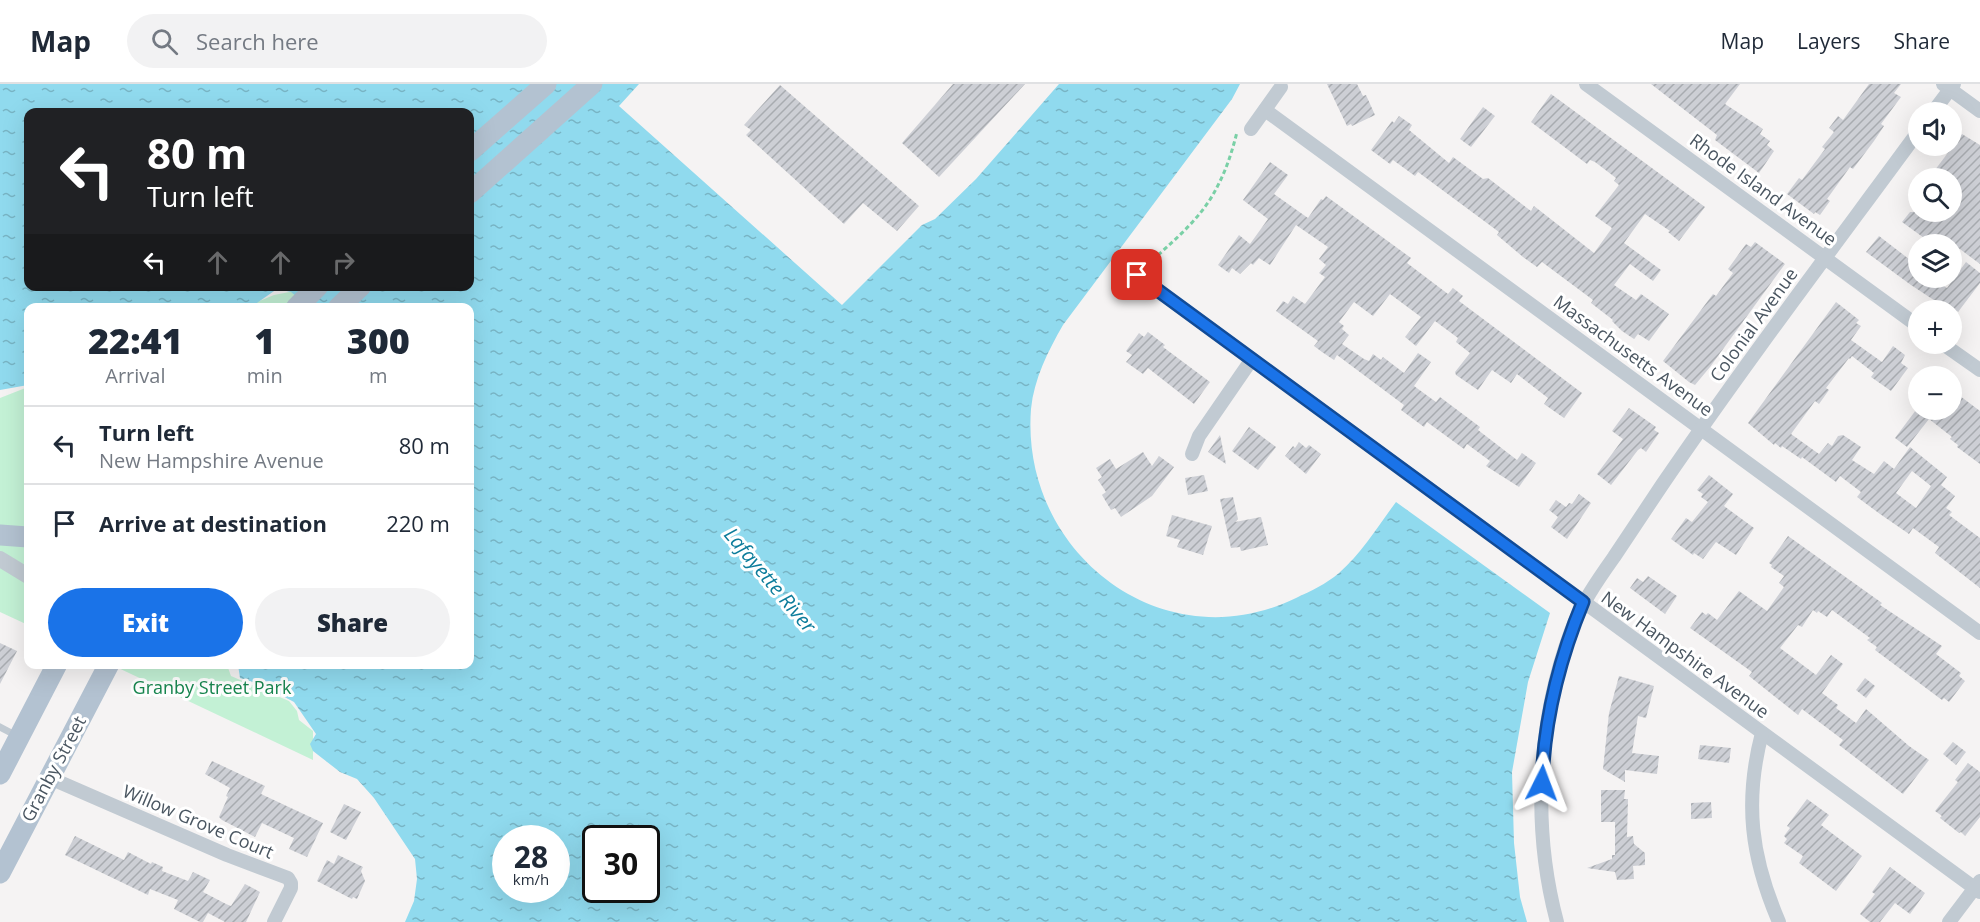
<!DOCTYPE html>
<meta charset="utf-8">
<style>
body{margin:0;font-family:"Open Sans",sans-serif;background:#f2f2f3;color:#1f2937;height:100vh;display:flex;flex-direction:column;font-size:22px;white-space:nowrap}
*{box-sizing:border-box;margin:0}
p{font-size:20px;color:#747a83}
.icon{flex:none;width:33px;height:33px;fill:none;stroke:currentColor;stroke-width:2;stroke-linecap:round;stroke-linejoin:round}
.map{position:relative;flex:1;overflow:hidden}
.details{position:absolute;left:24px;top:219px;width:450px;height:366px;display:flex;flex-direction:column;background:#fff;border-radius:12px;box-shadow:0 6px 24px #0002}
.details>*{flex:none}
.top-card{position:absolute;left:24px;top:24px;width:450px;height:183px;border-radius:12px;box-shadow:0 6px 24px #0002;background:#202124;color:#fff;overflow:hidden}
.tools{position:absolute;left:1908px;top:18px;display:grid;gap:12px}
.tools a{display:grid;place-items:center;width:54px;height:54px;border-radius:50%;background:#fff;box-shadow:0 6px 24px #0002;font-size:30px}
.speed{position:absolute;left:492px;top:741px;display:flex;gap:12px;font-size:30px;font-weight:700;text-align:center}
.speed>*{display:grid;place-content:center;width:78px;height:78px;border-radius:50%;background:#fff;box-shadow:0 6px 24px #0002;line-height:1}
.speed small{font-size:15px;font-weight:400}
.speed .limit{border:3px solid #111;border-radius:9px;background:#fff;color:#111}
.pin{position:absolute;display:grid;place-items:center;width:51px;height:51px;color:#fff;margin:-26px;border-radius:12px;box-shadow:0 3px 9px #0006}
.me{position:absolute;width:66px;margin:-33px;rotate:3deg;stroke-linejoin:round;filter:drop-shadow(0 0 4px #0008)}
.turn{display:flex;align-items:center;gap:21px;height:126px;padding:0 24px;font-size:27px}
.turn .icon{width:78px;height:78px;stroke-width:2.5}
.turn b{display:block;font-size:42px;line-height:51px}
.lanes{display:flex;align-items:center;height:57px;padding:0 24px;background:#0003;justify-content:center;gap:30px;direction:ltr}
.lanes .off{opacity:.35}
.eta{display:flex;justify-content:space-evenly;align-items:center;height:102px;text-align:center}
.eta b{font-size:36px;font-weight:800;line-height:42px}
.action{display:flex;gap:12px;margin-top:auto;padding:12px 24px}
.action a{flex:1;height:69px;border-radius:36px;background:#1a73e8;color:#fff;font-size:24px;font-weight:800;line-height:69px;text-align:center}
.action a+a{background:#f2f2f3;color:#1f2937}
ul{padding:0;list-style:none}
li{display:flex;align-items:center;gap:18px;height:78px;padding:0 24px;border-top:2px solid #e0e1e3}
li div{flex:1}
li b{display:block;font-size:22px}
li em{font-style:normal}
header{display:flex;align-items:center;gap:36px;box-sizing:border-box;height:84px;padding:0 30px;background:#fff;border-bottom:2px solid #e0e1e3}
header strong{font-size:28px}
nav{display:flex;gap:33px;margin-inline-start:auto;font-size:21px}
.search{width:420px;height:54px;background:#f2f2f3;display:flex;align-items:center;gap:15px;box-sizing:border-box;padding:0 21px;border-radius:33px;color:#747a83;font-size:22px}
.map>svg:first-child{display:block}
.green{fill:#c3f1d5}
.water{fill:url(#water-ripples);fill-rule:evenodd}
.building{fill:url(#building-hatch);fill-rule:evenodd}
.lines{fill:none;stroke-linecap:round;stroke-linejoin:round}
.path{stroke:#7ad0a6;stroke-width:3;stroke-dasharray:4.5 3;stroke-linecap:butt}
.service{stroke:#c1cad2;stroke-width:7}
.minor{stroke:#c1cad2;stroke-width:14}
.tertiary{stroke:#c1cad2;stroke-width:16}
.primary{stroke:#b3c2d1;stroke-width:21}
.route-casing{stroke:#114b97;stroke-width:15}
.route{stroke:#1a73e8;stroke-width:10}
.labels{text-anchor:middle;stroke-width:6;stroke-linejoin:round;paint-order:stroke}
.street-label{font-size:18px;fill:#4a5661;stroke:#fff}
.park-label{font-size:18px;fill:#17864f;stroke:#fff}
.water-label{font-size:20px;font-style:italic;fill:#0c7c9b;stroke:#fff}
</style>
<header>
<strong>Map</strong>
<div class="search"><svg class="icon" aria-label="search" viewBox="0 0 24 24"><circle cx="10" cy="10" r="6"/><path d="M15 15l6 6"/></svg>Search here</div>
<nav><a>Map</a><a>Layers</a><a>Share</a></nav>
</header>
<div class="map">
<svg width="1980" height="838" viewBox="0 0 1980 838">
<defs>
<pattern id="water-ripples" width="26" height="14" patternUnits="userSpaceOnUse" patternTransform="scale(1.5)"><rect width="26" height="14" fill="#90daee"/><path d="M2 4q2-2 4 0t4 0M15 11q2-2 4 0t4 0" fill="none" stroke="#78b4c4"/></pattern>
<pattern id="building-hatch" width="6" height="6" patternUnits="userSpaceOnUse" patternTransform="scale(1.5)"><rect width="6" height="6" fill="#cdcfd5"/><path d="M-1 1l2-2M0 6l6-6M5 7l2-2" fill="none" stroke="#a8abb0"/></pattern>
</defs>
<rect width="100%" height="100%" fill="#f5f3f3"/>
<g class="green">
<path d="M315,203l41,21h-114l32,-13z"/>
<path d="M28,303v238l-28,-13v-214z"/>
<path d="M112,581h115l4,11 58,25 8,10 2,9 14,11v29z"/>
</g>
<path class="water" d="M0,0h639l-20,22 223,199 80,-80 13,-6 41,-40 83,-95h181l-8,15 -169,226c-15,26 -29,54 -32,84 -11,144 132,254 265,189 15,-7 30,-14 43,-25 23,-20 39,-47 57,-71l154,111 -22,69 -16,90 2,71 6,54 7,25h-1122l9,-21 3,-22 -2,-20 -41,-61 -17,-19 -17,-7 -27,-21 -3,-7 6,-10 -22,-32 -32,-17 -22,-7 -2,-13 232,-1v-356l-161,-1 -18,-15 -14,-3 -26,18 -223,1v77l-28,5zM28,28h442v174h-442zM506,754h50v52h-50zM596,754h50v52h-50z"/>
<g class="building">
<path d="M953,0h72l-86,93 -37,-34z"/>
<path d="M1327,0h30l6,12 3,-1 9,20 -23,11 -1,-2 -4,2z"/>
<path d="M1651,0h89l-15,20 38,25 -3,5 10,7 -3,4 7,6 -15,22 -44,-33 2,-5z"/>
<path d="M1869,0h32l-7,9 7,4 -20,27 3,2 -10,15 -21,28 -3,-2 -23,32 3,2 -10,14 -5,-3 -1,2 -27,-20 12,-16 3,2 23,-31 -3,-2 12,-15 -5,-4 9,-12 5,4z"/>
<path d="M780,1l139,121 -22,25 -34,-28 -19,21 -98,-89 5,-5 -7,-5z"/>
<path d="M1551,10l154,113 -26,34 -11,-9 2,-1 -25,-17 -21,29 37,27 -8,11 -23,-17 -16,21 22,15 5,-6 28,20 -20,27 -11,-7 -4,5 -12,-8 -10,-10 1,-1 -22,-17 2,-3 -51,-38 -5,5 -14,-10 -26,-22 2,-3 -81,-60 -3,4 -22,-16 -3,4 -19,-14 21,-29 2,2 5,-7 13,9 -3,5 40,33 4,-6 30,22 5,-1 43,33 3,-5 60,47 18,-25 -17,-12 24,-31 -5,-4 2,-3 -21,-16 -5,-2 -3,4 -56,-42z"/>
<path d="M1483,23l12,9 -24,31 -11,-8z"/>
<path d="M1962,50l18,11v119l-39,-29 -6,8 -3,-2 -1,2 -29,-21 8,-10h42v-34h-23z"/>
<path d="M1270,78l18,13 -14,19 34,24 13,-19 2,1 3,-4 85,62 -4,5 41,31 5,-6 10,8 -4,5 123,92 -18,25 -20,-14 4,-6 -31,-24 -6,9 -19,-13 -14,20 -22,-15 -1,-3 15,-19 -14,-11 2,-4 -23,-17 -19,25 -11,-9 16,-20 -31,-23 -17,22 -19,-14 -15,20 5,4 -2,3 7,6 -7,9 22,15 5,2 4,-7 8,6 2,-3 21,16 14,-20 13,9 -17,24 22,16 4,-5 40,30 -2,3 39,30 5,-7 14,10 -17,24 -33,-21 4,-5 -23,-17 -3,5 -37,-27 -3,5 -23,-17 3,-5 -67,-50 -3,5 -12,-8 -8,-6 4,-5 -42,-30 7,-10 5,3 5,-8 12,8 20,-27 -6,-4 7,-8 -7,-6 9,-12 -32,-22 -26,40 -11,-7 -6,7 -2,-2 -11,11 -8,-6 -3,5 -11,-8 21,-30 11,9 18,-25 -25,-19z"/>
<path d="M1879,152l39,30v12h14l15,10 19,-26 14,11v10l-22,29 -1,-1 -3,4 -2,-5h-3l-38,-25 -45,-33z"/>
<path d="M1755,158l30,22 -75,103 -15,18 -6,-3 -26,-21 50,-67 3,2 17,-23 -5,-4 18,-25 5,3z"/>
<path d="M1836,218l23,18 -3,3 5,3 -10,14 31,22 11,-16 12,9 -4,8 7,5 -17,23 -20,-14 3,-4 -22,-17 -2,3 -1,-1 -23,30 3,2 -10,14 -4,-3 -24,33 28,20 9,-11 4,3 6,-10 5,-1 18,12 -9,13 22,14 10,-13 10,8 16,-22 37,30 -6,8 14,11 -9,12 6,4 -3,3 31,23v50l-45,-35 4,-6 -26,-19 -4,6 -29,-20 -23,-17 4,-5 -21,-16 -4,6 -34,-25 -1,2 -19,-13 -1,2 -6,-5 -1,2 -26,-22zM1912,387l19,15 -15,22 -20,-15z"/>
<path d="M1148,248l17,13 -2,2 47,35 -16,22 -46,-36 -5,6 -17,-12 6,-7 -6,-4 13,-18 5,4z"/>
<path d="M1952,306l28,21v53l-23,-17 1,-2 -8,-6 2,-2 -23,-18 -22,28 -12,-9 21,-28h36z"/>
<path d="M1629,324l27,19 -2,3 5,3 -13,19 -5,-4 -3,2 -27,35 -14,-11 26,-35 -11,-8z"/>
<path d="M1249,343l27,20 -18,23 -26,-19z"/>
<path d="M1220,351l6,29 -18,-12z"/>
<path d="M1299,358l7,6 3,-3 12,9 -15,20 -21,-18 8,-10 2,2z"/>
<path d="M1143,368l9,14 7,-10 15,11 -22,29 -31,21 -6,-9 -4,2 -9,-15 4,-3 -8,-12 4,-3 -6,-9 14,-9 6,10z"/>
<path d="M1204,391l4,16 -20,4 -3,-17z"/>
<path d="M1709,391l24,19 -9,12 30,22 -18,27 -20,-13 -13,17 -9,-6 -1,2 -22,-16 15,-21 6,4 16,-20 -7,-5 2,-3 -6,-4z"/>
<path d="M1579,410l12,9 -24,36 -16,-12 7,-10 -9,-7 7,-10 10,7 3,-4 3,1z"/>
<path d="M1233,413l5,22 -3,3 26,-5 7,28 -27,6 -1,-4 -9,1 -11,-49z"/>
<path d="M1172,431l40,11 -9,29 -26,-8 3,-7 -14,-4z"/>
<path d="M1788,452l94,67 -2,2 62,41 -6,8 25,19 -2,3 6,5 -16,21 -5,-4 -2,2 -67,-50 2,-3 -10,-7 3,-2 -38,-28 -5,7 -9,-6 -1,2 -4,-3 -11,17 -4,-2 -18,23 36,27 15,-20 12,9 -21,29 16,12 -2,3 20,15 10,-14 43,37 20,14 -26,34 -64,-49 4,-5 -41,-31 -4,6 -49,-39 3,-4 -62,-44 12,-16 4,3 2,-2 9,7 22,-29 28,20 17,-24 -5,-4 5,-7 -13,-9 1,-2 -3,-2z"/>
<path d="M1648,492l29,20 -12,18 -35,-26 7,-10 6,4z"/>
<path d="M0,559l17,8 -17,33z"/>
<path d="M1619,592l35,10 -8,32 -8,-2 -6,37 27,3 -2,18 -32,-4v12l-22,-13 6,-56z"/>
<path d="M1865,594l10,8 -9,12 -10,-8z"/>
<path d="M1953,658l13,10 -10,13 -13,-11z"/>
<path d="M1700,661l31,3 -2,15 -31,-4z"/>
<path d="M212,677l53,25 -4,8 62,29 -16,34 -18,-8 5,-11 -32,-15 -7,14 -33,-17 -3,-3 9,-20 -2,-1 4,-8 -25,-14z"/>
<path d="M1968,679l12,9v45l-15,19 -4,-4 -2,1 -19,-15 2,-2 -7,-5 23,-29 -3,-2z"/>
<path d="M1601,706h24l-1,9h4l-1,38 6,-1 1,8 11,9v12l-12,1 1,13 -17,1 -2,-8 -28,-4 25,-9v-4h3v-33h-14z"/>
<path d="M1807,715l22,16 -8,10 41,31 -26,35 -37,-28 4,-7 -19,-13 3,-4 -3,-3 6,-8 -3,-2z"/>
<path d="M1711,718l1,16 -21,1v-16z"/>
<path d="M344,720l17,8 -15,28 -16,-8z"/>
<path d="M75,752l49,24 4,-8 23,12 1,-2 11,5 -1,4 26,10 5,-9 17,8 -7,12 23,12 5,2 14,-22 15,8 -14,30h-21l-17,-9 -5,9h-3l-26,-13 4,-9 -28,-11 -2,6 -83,-40z"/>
<path d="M338,771l25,12 -2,4 4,10 -8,18 -4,-2 -1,2 -35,-18 10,-21 7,4z"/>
<path d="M1890,783l35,26 -15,21 -15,-11 -15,19h-10l-10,-8 15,-20 -3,-2z"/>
</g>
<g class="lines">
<path class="path" d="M1147,181c24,-22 54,-46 69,-76 10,-18 16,-37 21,-57"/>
<path class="service" d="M0,643l17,9"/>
<g class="minor">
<path d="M1586,0l332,242"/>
<path d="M1943,0l37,27"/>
<path d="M1265,26l715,523"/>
<path d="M1933,28l21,-28"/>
<path d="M1251,45l30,-42"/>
<path d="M1137,191l843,617"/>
<path d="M1943,260l37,26"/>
<path d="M1192,370l7,-18 53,-77"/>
<path d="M1762,649c-18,69 -11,124 17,189"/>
<path d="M50,694l177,77 61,23 3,5v5l-17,34"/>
<path d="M1557,838c-25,-94 -20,-199 14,-291 10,-27 26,-50 43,-74 16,-24 32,-48 48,-72 82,-120 170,-236 256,-353"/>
<path d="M1949,838l31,-41"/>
</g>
<path class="tertiary" d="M0,475l28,17"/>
<g class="primary">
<path d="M470,67l76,-67"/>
<path d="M470,109l122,-109"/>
<path d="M296,224l22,-22"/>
<path d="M338,224l23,-22"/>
<path d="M0,451l28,2"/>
<path d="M0,690l57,-110"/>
<path d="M0,789l109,-209"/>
</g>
</g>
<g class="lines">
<defs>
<path id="route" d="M1137,191l446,327c-24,58 -39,118 -41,181"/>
</defs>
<use href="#route" class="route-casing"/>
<use href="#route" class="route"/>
</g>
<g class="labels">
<g class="street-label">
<text transform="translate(1763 106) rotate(36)" y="6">Rhode Island Avenue</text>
<text transform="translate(1754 241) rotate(-54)" y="6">Colonial Avenue</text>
<text transform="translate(1633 272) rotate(36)" y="6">Massachusetts Avenue</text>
<text transform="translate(1685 571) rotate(36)" y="6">New Hampshire Avenue</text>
<text transform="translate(54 685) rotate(-62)" y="6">Granby Street</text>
<text transform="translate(198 738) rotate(23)" y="6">Willow Grove Court</text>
</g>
<g class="park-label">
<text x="212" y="610">Granby Street Park</text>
</g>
<g class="water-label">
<text transform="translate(770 496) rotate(50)" y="7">Lafayette River</text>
</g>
</g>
</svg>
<div class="tools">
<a><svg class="icon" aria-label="sound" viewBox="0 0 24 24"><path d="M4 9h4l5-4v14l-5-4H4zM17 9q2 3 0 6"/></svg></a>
<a><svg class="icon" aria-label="search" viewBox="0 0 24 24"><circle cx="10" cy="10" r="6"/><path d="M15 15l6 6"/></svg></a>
<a><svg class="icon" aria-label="layers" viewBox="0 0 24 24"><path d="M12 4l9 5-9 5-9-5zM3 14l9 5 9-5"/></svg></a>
<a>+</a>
<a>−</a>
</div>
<div class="speed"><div>28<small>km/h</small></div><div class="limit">30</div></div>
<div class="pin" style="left:1137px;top:191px;background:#d93025"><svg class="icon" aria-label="arrive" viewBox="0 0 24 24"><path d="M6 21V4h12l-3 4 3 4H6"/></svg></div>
<svg class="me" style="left:1542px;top:699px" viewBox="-20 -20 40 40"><path d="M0-17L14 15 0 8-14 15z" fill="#1a73e8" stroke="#fff" stroke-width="4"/></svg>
<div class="top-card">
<div class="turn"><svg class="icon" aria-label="left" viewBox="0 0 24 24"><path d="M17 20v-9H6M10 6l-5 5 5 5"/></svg><div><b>80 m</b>Turn left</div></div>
<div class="lanes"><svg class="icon" aria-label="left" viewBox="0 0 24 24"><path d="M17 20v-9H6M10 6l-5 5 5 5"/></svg><svg class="icon off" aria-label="ahead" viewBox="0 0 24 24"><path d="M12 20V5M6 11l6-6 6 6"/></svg><svg class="icon off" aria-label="ahead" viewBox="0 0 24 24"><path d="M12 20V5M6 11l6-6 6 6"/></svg><svg class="icon off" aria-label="right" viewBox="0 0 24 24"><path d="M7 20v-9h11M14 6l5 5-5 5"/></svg></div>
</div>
<section class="details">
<div class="eta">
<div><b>22:41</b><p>Arrival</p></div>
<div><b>1</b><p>min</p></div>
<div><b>300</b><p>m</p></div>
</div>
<ul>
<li><svg class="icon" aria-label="left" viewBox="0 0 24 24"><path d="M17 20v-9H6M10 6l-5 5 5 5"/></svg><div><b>Turn left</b><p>New Hampshire Avenue</p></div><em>80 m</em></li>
<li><svg class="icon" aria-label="arrive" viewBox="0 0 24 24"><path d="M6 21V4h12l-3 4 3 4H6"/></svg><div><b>Arrive at destination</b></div><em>220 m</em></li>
</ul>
<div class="action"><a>Exit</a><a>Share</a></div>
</section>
</div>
